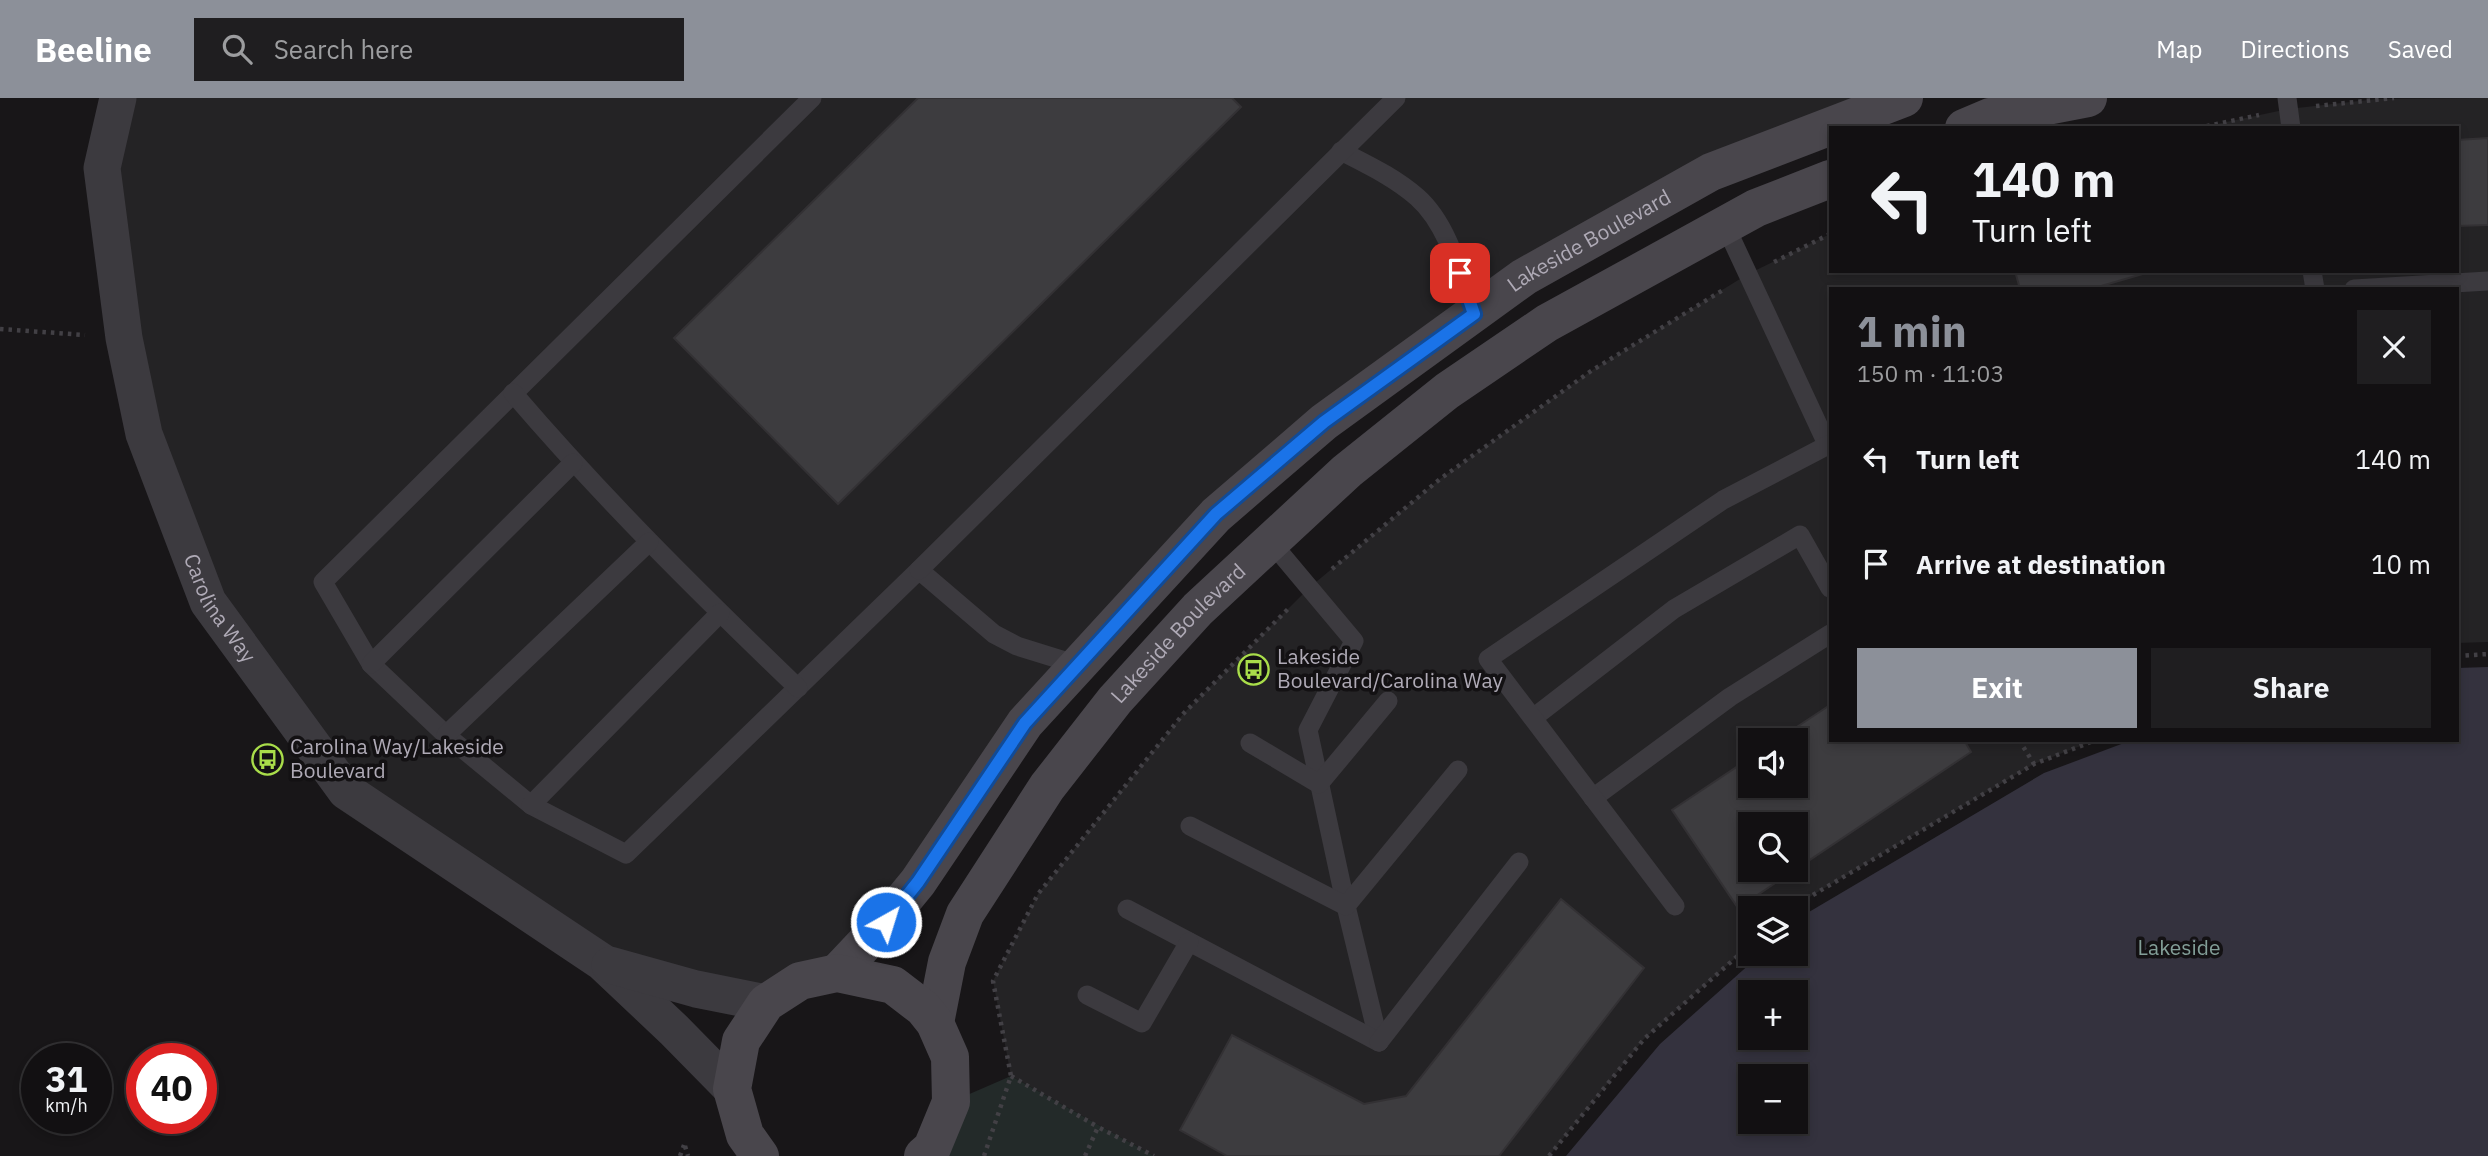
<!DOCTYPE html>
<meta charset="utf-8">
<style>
body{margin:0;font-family:"IBM Plex Sans",sans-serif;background:#1f1e20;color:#f1f3f6;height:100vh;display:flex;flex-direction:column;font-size:26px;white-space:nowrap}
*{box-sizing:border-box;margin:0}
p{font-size:23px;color:#9c9d9f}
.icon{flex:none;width:38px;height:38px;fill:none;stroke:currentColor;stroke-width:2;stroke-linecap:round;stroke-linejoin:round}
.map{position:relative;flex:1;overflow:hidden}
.panel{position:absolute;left:1829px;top:189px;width:630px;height:455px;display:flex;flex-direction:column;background:#121012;border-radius:0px;box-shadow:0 4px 10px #0003,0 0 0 2px #313032}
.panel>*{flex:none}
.hud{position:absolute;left:1829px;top:28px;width:630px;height:147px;border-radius:0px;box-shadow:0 4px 10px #0003,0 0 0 2px #313032;background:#121012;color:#f1f3f6;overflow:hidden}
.tools{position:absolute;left:1738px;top:630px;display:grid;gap:14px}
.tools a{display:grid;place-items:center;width:70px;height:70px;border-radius:0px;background:#121012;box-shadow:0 4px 10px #0003,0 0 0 2px #313032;font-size:35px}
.speed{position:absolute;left:21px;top:945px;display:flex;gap:14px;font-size:35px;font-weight:700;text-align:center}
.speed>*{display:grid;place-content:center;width:91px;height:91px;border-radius:50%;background:#121012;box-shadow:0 4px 10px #0003,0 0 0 2px #313032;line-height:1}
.speed small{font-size:18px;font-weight:400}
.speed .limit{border:10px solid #d22;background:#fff;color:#111}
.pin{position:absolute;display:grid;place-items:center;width:60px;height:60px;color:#fff;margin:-30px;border-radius:14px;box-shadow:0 4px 10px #0006}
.me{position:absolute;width:77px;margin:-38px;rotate:39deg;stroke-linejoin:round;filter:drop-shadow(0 0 5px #0008)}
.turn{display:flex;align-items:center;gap:24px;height:147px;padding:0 28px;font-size:32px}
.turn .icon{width:91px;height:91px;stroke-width:2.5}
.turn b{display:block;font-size:49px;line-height:60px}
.round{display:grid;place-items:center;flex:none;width:74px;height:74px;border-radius:0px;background:#1f1e20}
.headline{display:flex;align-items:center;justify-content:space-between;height:119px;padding:0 28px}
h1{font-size:42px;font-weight:700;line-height:52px;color:#8c9099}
.cta{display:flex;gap:14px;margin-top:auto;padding:14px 28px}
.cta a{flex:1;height:80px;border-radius:0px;background:#8c9099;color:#fff;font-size:28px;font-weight:700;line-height:80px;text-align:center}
.cta a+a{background:#1f1e20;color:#f1f3f6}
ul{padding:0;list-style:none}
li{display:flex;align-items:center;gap:21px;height:105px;padding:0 28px}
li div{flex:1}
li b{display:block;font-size:26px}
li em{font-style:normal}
header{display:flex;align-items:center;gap:42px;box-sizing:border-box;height:98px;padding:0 35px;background:#8c9099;color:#fff}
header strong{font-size:33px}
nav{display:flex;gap:38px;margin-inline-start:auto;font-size:24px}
.search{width:490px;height:63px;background:#1f1e20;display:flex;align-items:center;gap:18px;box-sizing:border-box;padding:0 24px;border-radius:0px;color:#9c9d9f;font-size:26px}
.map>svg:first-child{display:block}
.built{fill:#242325;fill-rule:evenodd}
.green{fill:#232a29}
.water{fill:#34323e;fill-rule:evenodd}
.building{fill:#3d3c3f;stroke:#333134;stroke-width:2;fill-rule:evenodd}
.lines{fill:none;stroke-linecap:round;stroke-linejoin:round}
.path{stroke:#424045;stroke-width:4.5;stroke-dasharray:3.5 5;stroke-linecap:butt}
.lane{stroke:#3c3a3f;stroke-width:19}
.street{stroke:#3c3a3f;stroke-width:37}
.secondary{stroke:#49464c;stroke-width:38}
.route-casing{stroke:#114b97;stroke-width:18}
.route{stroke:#1a73e8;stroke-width:12}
.labels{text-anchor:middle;stroke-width:7;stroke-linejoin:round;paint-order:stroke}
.street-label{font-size:21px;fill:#afaab6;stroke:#131113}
.poi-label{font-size:21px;fill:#afaab6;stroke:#131113;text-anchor:start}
.park-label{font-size:21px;fill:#839f98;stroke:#131113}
</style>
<header>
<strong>Beeline</strong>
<div class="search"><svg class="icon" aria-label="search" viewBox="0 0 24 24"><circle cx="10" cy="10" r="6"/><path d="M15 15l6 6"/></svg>Search here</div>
<nav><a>Map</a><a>Directions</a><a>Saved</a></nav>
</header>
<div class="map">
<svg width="2488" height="1058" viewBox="0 0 2488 1058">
<rect width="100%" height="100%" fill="#181618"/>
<g class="built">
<path d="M118,0h1786l-380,179 -308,238 -330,406 -120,82 -164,-41 -256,-171 -138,-189 -84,-264z"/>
<path d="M2488,0v544l-31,1v-354h-627v451h266l-62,24 -243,144h-41v37l-106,94 -95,117h-395l-143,-80 -18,-95 45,-87 146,-181 126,-126 130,-108 151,-108 157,-97 82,-40v37h627v-143h-259l90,-19 89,-10zM1750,642h46v46h-46zM1750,726h46v46h-46z"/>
</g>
<path class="green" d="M1011,978l143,80h-231l28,-54z"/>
<path class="water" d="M2488,569v489h-922l94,-112 101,-90h35v-30l13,-12 235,-139 88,-33h325v-72zM1750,894h46v46h-46zM1750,978h46v46h-46z"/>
<g class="building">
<path d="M918,0h314l9,9 -403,397 -164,-166z"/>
<path d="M2488,40v87l-31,1v-86z"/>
<path d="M2015,173h138l-62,18h-71z"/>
<path d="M1830,607v35h134l7,12 -233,156 -66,-98 78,-52v28h46v-46h-19zM1750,726h46v46h-46z"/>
<path d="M1561,801l83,69 -145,188h-272l-47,-26 52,-95 132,69 42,-8z"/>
</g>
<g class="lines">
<g class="path">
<path d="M2316,8l78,-8"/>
<path d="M2198,30l61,-13"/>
<path d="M1774,164l56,-28"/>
<path d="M0,231l85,6"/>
<path d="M1332,471l108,-90 151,-108 132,-81"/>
<path d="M2457,558l31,-2"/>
<path d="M2019,642l15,24"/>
<path d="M1791,810l243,-144 62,-24"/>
<path d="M1011,978l87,51"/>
<path d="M685,1048l3,10"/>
<path d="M680,1058l4,-11"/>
<path d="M984,1058l27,-80 -18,-95 45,-87 146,-181 106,-106"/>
<path d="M1085,1058l13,-29 56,29"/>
<path d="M1549,1058l95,-117 106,-94"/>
</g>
<g class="lane">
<path d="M812,0l-489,484 48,82 75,71 85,70 95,49 293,-284 75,64 23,12 61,19"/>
<path d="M2287,0l4,30"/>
<path d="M1341,53c27,14 53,26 76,46 31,27 44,79 57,117"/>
<path d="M1725,127l102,219"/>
<path d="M2312,173l3,18"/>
<path d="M2354,191l134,-8"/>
<path d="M513,295c89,104 186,200 285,295"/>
<path d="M1271,444l83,99 -46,89 38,176 33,136"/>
<path d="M919,472l477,-472"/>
<path d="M371,566l202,-201"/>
<path d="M1533,620l141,-109 126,-74 30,53"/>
<path d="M446,637l203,-193"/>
<path d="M1250,645l69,41 69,-83"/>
<path d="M1593,700l137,-101 100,-63"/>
<path d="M531,707l189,-192"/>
<path d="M1190,728l156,80 112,-136"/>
<path d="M1675,808l-187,-247 235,-159 107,-56"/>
<path d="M1127,811l252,133"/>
<path d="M1087,897l55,28 47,-81"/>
<path d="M1379,944l140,-180"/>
</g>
<g class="street">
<path id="s1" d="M118,0l-16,70 22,170 20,96 64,168 138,189 256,171 72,68 58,59"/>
<path d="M610,867l86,24 70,14"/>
</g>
<g class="secondary">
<path d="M1964,30l26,-11 98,-19"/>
<path id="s2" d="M837,875l49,-52 32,-39 107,-159 191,-208 108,-93 200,-145 187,-105 193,-74"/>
<path id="s3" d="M935,925l12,-61 18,-48 82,-127 68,-87 83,-91 149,-138 100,-80 100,-68 209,-115 74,-29"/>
<path d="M760,1058l-15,-21 -13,-46 9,-48 25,-38 34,-22 37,-8 56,12 30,23 12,15 15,34 1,45 -19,46 -9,8"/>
</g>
</g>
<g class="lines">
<defs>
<path id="route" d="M886,824l32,-40 107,-159 191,-209 108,-92 150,-108 -14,-41"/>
</defs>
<use href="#route" class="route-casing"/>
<use href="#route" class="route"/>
</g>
<defs>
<symbol id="bus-ring" viewBox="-11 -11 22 22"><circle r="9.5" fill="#131113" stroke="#a9dd4a" stroke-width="1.5"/><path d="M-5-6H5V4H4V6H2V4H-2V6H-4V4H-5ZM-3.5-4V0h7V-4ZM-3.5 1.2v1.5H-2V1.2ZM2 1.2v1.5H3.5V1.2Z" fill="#a9dd4a"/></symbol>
</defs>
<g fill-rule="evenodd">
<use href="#bus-ring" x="1236" y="554" width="35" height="35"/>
<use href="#bus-ring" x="250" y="644" width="35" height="35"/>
</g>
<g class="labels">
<g class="street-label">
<text dy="7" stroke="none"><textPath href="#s2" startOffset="1060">Lakeside Boulevard</textPath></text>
<text dy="7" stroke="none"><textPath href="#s1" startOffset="532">Carolina Way</textPath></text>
<text dy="7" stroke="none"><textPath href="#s3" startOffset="467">Lakeside Boulevard</textPath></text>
</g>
<g class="poi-label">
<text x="1277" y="566">Lakeside<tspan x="1277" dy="24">Boulevard/Carolina Way</tspan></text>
<text x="290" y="656">Carolina Way/Lakeside<tspan x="290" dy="24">Boulevard</tspan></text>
</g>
<g class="park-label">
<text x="2179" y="857">Lakeside</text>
</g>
</g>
</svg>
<div class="tools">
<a><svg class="icon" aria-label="sound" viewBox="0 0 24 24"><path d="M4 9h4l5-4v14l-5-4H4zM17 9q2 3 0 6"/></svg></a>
<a><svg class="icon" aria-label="search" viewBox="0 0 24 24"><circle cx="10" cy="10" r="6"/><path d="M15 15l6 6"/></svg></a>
<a><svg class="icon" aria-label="layers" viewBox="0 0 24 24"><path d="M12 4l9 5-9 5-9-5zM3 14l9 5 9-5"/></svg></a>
<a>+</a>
<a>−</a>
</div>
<div class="speed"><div>31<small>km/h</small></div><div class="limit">40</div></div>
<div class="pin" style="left:1460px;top:175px;background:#d93025"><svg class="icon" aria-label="arrive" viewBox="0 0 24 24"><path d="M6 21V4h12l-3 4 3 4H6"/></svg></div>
<svg class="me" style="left:886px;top:824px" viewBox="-20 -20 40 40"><circle r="17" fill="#1a73e8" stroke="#fff" stroke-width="3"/><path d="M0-11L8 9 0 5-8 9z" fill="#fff"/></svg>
<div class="hud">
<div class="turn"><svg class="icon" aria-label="left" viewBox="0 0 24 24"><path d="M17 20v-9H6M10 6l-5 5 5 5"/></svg><div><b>140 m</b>Turn left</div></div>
</div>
<section class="panel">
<div class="headline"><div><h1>1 min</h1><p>150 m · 11:03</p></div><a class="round"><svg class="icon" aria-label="close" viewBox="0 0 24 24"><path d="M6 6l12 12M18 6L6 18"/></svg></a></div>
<ul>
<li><svg class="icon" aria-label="left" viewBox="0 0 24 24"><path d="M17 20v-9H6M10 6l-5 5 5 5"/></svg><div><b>Turn left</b></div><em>140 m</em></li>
<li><svg class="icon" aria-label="arrive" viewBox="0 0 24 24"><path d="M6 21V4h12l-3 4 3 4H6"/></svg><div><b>Arrive at destination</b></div><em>10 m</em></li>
</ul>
<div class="cta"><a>Exit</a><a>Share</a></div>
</section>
</div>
